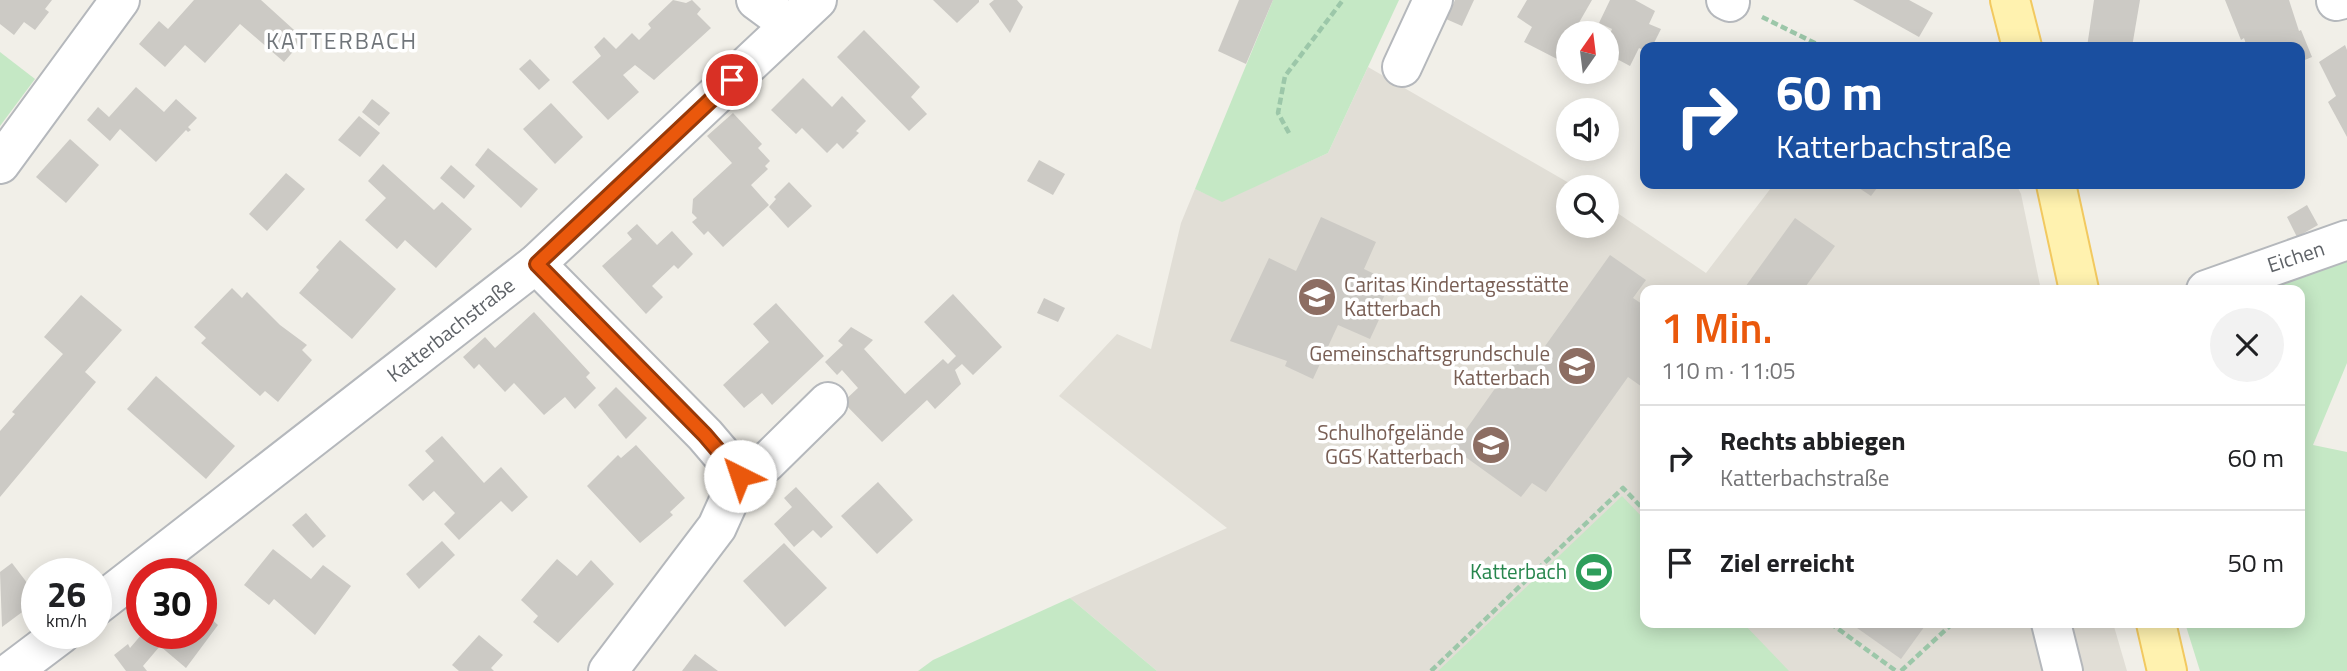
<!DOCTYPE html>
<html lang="de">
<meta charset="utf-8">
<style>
body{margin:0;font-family:"Titillium Web",sans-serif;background:#f2f2f2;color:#202124;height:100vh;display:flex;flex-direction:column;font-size:26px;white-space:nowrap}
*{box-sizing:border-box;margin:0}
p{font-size:23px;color:#757577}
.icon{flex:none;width:38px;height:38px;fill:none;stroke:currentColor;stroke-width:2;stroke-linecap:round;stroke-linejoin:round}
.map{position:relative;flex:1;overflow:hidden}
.sheet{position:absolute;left:1640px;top:285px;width:665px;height:343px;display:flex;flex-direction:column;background:#fff;border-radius:14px;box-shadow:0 4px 18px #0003}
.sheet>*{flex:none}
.top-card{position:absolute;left:1640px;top:42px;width:665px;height:147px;border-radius:14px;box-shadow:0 4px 18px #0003;background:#1a4fa0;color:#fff;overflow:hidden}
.needle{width:46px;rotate:14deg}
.controls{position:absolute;left:1556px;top:21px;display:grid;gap:14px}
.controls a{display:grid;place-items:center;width:63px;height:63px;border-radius:50%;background:#fff;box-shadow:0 4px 18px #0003;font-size:35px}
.speed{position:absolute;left:21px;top:558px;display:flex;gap:14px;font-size:35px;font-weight:700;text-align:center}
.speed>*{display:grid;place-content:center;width:91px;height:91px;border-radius:50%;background:#fff;box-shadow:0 4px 18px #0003;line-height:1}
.speed small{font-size:18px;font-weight:400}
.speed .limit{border:10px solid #d22;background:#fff;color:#111}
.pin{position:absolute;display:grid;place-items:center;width:60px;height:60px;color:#fff;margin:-30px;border:4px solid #fff;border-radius:50%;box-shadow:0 2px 7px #0007}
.me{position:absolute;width:77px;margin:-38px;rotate:319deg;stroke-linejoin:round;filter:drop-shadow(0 0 5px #0008)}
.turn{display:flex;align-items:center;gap:24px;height:147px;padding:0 21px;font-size:32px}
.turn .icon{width:91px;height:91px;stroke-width:2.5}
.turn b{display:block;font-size:49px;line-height:60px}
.round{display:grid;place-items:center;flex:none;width:74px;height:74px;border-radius:37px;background:#f2f2f2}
.head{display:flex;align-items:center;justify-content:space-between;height:119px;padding:0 21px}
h1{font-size:42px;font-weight:600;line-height:52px;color:#ea580c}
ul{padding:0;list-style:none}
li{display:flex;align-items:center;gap:21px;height:105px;padding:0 21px;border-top:2px solid #e0e0e0}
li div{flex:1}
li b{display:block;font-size:26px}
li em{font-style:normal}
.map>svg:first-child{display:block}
.education{fill:#e1ded6}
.green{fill:#c5e8c5}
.building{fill:#cccac5}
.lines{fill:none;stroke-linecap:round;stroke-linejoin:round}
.minor-casing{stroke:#b5b8bc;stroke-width:42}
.major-casing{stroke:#f2c960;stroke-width:42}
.path{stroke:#9cc7a9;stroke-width:4.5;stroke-dasharray:7 3.5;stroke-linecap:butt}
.minor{stroke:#fff;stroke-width:38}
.major{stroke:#fff2af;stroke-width:38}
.route-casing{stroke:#983908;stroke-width:18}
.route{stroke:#ea580c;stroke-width:12}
.labels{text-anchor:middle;stroke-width:7;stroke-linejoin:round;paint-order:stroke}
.street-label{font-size:21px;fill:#5f6368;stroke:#fff}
.education-label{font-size:21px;fill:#785e54;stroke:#fff;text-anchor:end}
.leisure-label{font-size:21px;fill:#27864d;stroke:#fff;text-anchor:end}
.neighbourhood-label{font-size:23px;letter-spacing:2px;fill:#70757a;stroke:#fff}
</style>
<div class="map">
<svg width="2347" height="671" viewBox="0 0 2347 671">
<rect width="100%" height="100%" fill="#f1efe8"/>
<path class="education" d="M1368,67l208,120h-8v39h38l1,-20 99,67 68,-89h242l5,10 20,96h-396v333h468l14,48h-970l-87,-73 157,-70 -168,-132 58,-62 34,15 30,-126 14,-34 27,12 106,-48z"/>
<g class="green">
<path d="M1273,0h126l-71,153 -106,49 -27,-13z"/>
<path d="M0,52l35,27 -35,47z"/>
<path d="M2347,255v108l-34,82 34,7v219h-147l-15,-48h115v-333h-39z"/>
<path d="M1622,496l23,24v103h98l46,48h-351z"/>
<path d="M1070,598l87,73h-239l15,-11z"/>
</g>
<g class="building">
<path d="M0,0h52l-7,9 4,3 -14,18 -11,-8 -10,13 -14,-11z"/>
<path d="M194,0h67l43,39 -20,23 -44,-38 -35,39 -20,-18 -20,22 -26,-23 20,-23 9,8z"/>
<path d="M673,0l13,3 6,-3 9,9 -4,5 14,14 -57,52 -19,-15 -12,10 16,17 -31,28 -36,-38 29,-26 -7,-9 10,-10 12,12 16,-16 7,7 12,-12 -3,-4z"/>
<path d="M933,0h46v2l-22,21z"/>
<path d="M994,0h23l6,7 -13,26 -21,-29z"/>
<path d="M1239,0h34l-27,64 -28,-13z"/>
<path d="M1455,0h19l-12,26 -16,-7z"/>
<path d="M1527,0h65l-19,33h-5v10l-9,17 -35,-18 8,-15 -15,-10z"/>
<path d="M1610,0h25l20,11 -6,13 12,5 -9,18h-7v4l-6,-3 -9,18 -15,-8 3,-7 -12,-6 6,-16 -13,-6z"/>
<path d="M1853,0h56l24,13 -14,24z"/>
<path d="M2094,0h46l-8,47h-45z"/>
<path d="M2225,0h64l10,31 2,-1 11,27 -12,5v-15h-53l-3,-9 -3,2z"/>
<path d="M864,30l56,57 -9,10 16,17 -18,17 -72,-74z"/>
<path d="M2345,45l2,5v87l-19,-35 8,-6 -17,-34z"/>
<path d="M530,59l20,21 -11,10 -20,-21z"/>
<path d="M803,78l29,29 10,-11 24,25 -10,10 3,2 -16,16 -6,-6 -10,10 -25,-25 -6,6 -25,-24z"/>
<path d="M136,87l28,25 12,-13 21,19 -9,9 3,3 -3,2 -2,-2 -30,32 -36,-33 -10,12 -23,-21 11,-13 11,10z"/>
<path d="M372,99l18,14 -11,13 -17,-14z"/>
<path d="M551,103l32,34 -28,27 -32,-35z"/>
<path d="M733,113l29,31 -4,4 12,13 -5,5 3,3 -17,16 18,20 -46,42 -15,-16 -4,4 -12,-13 5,-4 -5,-5 1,-14 39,-36 -25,-27z"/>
<path d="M359,116l21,17 -20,24 -22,-17z"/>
<path d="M70,139l29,26 -33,38 -30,-26z"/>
<path d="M488,148l50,41 -17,19 -46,-43z"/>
<path d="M1039,160l26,14 -12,21 -26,-14z"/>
<path d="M383,164l51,46 8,-8 30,27 -36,39 -31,-28 -8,9 -32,-29 21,-22 -18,-17z"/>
<path d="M451,165l24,21 -11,13 -24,-21z"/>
<path d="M286,173l19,16 -38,42 -18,-17z"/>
<path d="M789,182l23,24 -24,22 -19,-21 7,-8 -2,-2z"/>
<path d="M1853,184h27l-9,12z"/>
<path d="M2307,205l11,20 -21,12 -10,-20z"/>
<path d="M1321,217l55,25 -12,27 27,13 -13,27 5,2 -13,28 -32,-14 -25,54 -28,-13 2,-5 -57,-20 39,-83 27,13z"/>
<path d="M1795,218l40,28 -32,44h-60z"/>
<path d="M637,224l20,21 15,-14 21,23 -15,15 -4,-4 -22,21 11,11 -17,17 -44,-48 30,-27 -5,-6z"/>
<path d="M340,240l56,49 -44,50 -53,-46 20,-23 -3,-3z"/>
<path d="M1610,255l36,25 -13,18 12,8v83l-17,-12 -82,115 -14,-9 -11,14 -68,-49 72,-102 13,10z"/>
<path d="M1999,286l1,4h-20v-1z"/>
<path d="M232,288l10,10 5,-6 33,33 27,20 -5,5 10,10 -34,42 -13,-11 -5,5 -59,-53 5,-5 -12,-11z"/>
<path d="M953,294l49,53 -29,28 -11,-11 -7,6 6,14 -26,25 -8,-9 -45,42 -39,-40 15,-14 -16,-18 -5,5 -12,-13 18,-17 -5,-4 13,-14 22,13 -9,9 41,45 38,-35 5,5 8,-8 -32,-34z"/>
<path d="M81,295l41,35 -37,42 11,10 -96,115v-66l15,-17 -3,-2 51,-58 -19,-17z"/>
<path d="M1044,298l21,10 -7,14 -21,-9z"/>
<path d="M776,303l48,53 -52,49 -10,-12 -18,15 -21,-23 46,-43 -16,-18z"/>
<path d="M534,312l56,61 -4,4 10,11 -21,21 -10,-12 -21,18 -30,-32 -9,9 -26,-28 -5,5 -11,-12 22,-20 10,11z"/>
<path d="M156,376l79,70 -29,33 -79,-70z"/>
<path d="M616,387l31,31 -21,21 -28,-34z"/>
<path d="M442,436l42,47 17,-16 27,30 -16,15 -11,-11 -42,39 -15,-16 11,-11 -21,-22 -11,10 -15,-16 26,-24 -9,-10z"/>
<path d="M636,445l49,53 -15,14 3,3 -33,28 -53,-57 31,-31 3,3z"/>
<path d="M878,482l35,38 -36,34 -36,-38z"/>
<path d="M796,487l37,40 -12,11 -8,-8 -19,17 -20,-23 18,-17 -8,-9z"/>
<path d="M306,513l20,23 -13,12 -21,-23z"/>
<path d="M442,541l13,14 -36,34 -13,-15z"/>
<path d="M784,543l43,45 -42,39 -42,-46z"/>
<path d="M273,549l38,30 12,-14 28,21 -36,49 -41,-36 -5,6 -25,-20z"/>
<path d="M557,559l20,17 14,-16 23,24 -56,59 -25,-21 5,-6 -17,-16z"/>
<path d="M12,563l25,33v5l-35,26 -2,-55z"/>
<path d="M201,610l17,15 -32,43 -26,-22 -17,20 4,5h-21l-12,-16 14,-11 2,4 12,-14h59z"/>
<path d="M1850,623h77l-26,36z"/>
<path d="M479,635l24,20 -12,13 3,3h-35l-7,-6z"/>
<path d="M695,654l23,17h-36z"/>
</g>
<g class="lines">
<defs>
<g id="minor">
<path d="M756,0l34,25"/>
<path d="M1726,0l4,2"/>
<path d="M2336,1l4,-1"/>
<path d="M1402,67l31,-67"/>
<path d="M0,164l120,-164"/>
<path d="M536,264l169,171 35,41 -23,51 -109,144"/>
<path d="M2206,290l141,-50"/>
<path d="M740,476l26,-13 62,-61"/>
<path d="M96,606l440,-342 281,-264"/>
<path d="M2051,623l12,48"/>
<path d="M12,671l49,-37"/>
</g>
<g id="major">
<path d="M2010,0l12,47"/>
<path d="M2056,184l23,106"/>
<path d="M2156,623l11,48"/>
</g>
</defs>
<use href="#minor" class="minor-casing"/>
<use href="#major" class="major-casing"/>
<g class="path">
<path d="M1762,17l61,30"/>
<path d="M1289,133l-11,-20 7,-37 58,-76"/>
<path d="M1830,623l66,48"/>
<path d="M1431,671l192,-183 22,23"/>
<path d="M1901,671l52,-48"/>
</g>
<use href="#minor" class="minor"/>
<use href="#major" class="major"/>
</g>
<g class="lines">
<defs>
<path id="route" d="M732,80l-195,184 168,171 35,41"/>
</defs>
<use href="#route" class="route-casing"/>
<use href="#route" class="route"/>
</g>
<defs>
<symbol id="school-disc" viewBox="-11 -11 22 22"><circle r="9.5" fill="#8d6e63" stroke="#fff"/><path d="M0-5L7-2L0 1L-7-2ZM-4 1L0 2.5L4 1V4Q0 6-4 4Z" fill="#fff"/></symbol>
<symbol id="stadium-disc" viewBox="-11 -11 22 22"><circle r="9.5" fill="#2e9e5b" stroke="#fff"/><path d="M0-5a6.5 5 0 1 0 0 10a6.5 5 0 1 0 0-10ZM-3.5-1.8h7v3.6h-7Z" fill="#fff"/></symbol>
</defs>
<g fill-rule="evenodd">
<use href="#school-disc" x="1295" y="275" width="44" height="44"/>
<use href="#school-disc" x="1555" y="344" width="44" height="44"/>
<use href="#school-disc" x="1469" y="423" width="44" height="44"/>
<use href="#stadium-disc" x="1572" y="550" width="44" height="44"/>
</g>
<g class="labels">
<g class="street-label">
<text transform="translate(2296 257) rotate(-18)" y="7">Eichen</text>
<text transform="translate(451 330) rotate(-38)" y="7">Katterbachstraße</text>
</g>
<g class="education-label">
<text x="1344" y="292" text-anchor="start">Caritas Kindertagesstätte<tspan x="1344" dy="24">Katterbach</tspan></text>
<text x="1550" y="361">Gemeinschaftsgrundschule<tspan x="1550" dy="24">Katterbach</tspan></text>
<text x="1464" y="440">Schulhofgelände<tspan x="1464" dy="24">GGS Katterbach</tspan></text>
</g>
<g class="leisure-label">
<text x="1567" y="579">Katterbach</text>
</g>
<g class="neighbourhood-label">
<text x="342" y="49">KATTERBACH</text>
</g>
</g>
</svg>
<div class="controls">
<a><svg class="needle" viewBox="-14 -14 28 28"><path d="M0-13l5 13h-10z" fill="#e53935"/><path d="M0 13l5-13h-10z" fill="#757577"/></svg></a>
<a><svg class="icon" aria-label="sound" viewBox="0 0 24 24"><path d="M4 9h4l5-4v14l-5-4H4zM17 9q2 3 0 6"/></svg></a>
<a><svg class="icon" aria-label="search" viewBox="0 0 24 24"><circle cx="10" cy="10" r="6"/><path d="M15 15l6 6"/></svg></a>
</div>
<div class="speed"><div>26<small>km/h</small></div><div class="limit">30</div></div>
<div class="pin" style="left:732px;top:80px;background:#d93025"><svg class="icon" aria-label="arrive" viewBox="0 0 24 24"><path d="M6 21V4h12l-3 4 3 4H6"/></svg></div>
<svg class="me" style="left:740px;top:476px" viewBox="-20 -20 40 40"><circle r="19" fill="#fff"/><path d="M0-13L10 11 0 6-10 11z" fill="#ea580c"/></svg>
<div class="top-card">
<div class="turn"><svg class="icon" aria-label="right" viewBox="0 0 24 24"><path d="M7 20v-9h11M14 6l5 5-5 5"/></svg><div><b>60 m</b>Katterbachstraße</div></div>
</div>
<section class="sheet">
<div class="head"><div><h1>1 Min.</h1><p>110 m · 11:05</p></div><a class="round"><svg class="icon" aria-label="close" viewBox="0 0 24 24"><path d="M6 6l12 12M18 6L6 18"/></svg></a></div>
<ul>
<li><svg class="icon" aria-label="right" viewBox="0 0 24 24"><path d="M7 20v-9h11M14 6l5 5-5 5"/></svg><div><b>Rechts abbiegen</b><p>Katterbachstraße</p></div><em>60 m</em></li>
<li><svg class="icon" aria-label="arrive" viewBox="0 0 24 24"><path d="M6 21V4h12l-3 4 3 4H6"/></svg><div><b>Ziel erreicht</b></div><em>50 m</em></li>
</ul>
</section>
</div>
